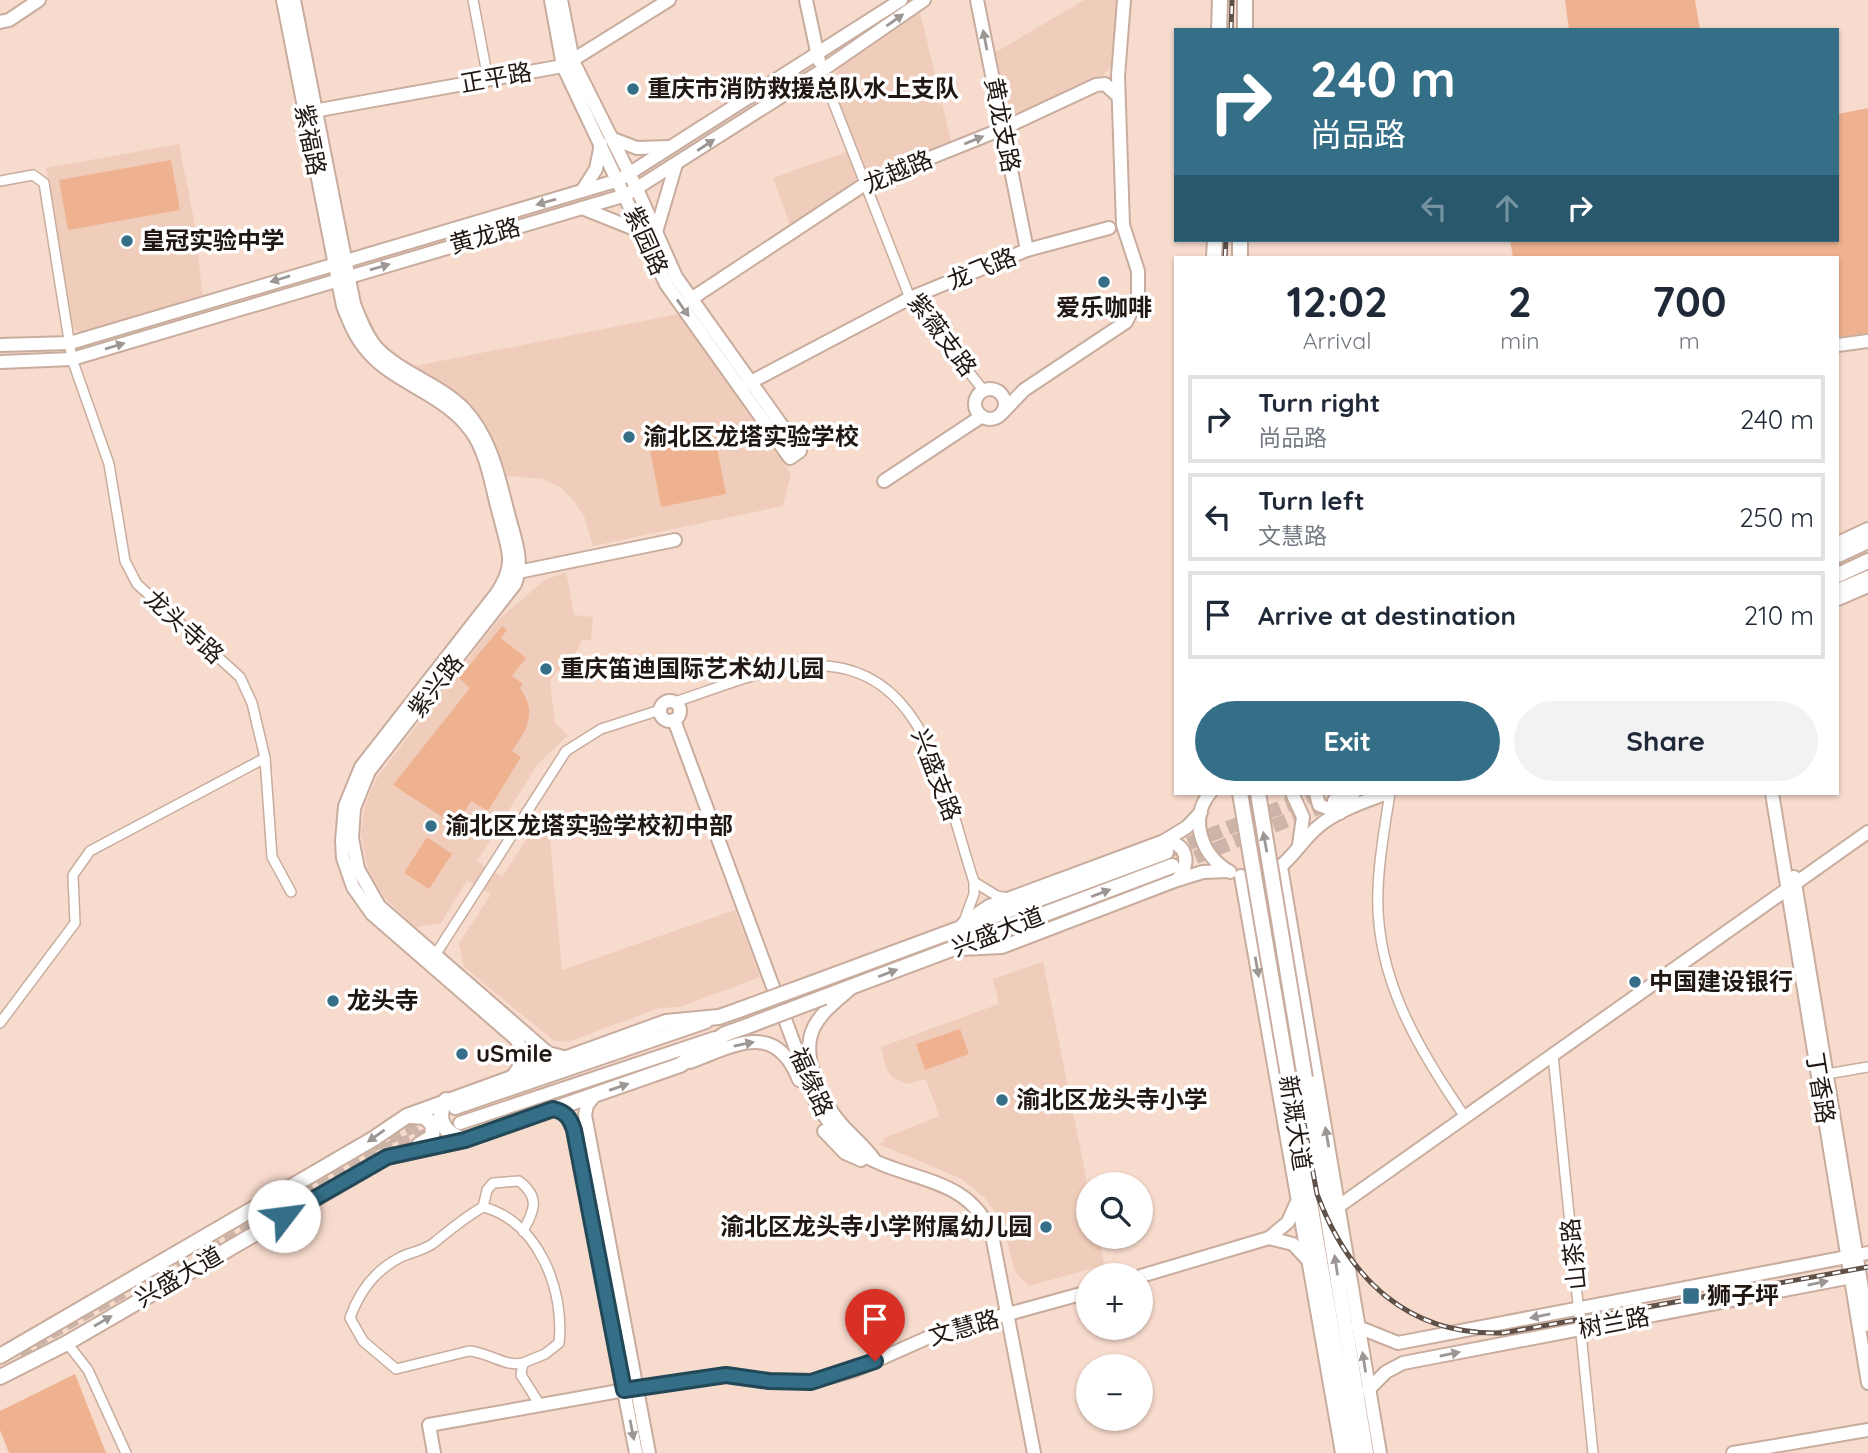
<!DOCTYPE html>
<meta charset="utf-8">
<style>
body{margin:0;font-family:Quicksand,"Noto Sans SC",sans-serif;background:#f2f2f3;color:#1f2937;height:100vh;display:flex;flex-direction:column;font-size:26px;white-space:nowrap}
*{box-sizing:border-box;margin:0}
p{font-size:23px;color:#747a83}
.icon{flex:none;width:38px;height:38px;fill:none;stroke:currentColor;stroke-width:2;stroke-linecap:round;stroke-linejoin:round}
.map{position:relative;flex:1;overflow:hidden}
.drawer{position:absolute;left:1174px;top:256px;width:665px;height:539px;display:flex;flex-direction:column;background:#fff;border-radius:0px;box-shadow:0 2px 5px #0004}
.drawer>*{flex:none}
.top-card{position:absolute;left:1174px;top:28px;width:665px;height:214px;border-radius:0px;box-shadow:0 2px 5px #0004;background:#346e87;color:#fff;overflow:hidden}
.fabs{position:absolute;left:1076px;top:1172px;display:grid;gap:14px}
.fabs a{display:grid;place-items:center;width:77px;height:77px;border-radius:50%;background:#fff;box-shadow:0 2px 5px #0004;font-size:35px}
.pin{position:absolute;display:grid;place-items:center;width:60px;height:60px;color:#fff;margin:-72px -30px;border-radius:50% 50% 50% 0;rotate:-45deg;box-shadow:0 0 7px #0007}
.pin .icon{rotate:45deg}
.me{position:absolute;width:77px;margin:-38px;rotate:60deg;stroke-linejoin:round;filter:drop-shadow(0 0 5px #0008)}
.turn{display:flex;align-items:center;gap:24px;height:147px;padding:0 21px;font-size:32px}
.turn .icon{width:91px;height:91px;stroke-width:2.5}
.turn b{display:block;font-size:49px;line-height:60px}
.lanes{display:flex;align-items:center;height:66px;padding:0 21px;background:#0003;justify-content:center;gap:35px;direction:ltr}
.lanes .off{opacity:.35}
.eta{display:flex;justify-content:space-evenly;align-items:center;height:119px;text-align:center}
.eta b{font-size:42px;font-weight:700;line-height:49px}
.cta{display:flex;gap:14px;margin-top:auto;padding:14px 21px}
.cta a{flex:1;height:80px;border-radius:42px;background:#346e87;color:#fff;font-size:28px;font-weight:700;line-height:80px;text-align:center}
.cta a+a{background:#f2f2f3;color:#1f2937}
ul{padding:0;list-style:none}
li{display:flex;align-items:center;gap:21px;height:88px;margin:0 14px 10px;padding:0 7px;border:4px solid #e0e1e3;border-radius:0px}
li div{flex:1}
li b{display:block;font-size:26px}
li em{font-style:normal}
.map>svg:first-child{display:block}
.built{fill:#f0cdbb}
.green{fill:#efb291}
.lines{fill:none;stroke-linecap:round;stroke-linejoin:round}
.secondary-tunnel{stroke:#ccb4a8;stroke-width:12;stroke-dasharray:12 6;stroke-linecap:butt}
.primary-tunnel{stroke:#ccb4a8;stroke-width:14;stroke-dasharray:14 7;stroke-linecap:butt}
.street-casing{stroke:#c8ad9f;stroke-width:12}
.secondary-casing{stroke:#c8ad9f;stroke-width:16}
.primary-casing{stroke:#c8ad9f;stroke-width:18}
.street{stroke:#fff;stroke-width:9}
.secondary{stroke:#fff;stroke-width:12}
.primary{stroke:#fff;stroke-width:14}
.rail-casing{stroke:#5f5048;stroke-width:5}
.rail{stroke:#fff;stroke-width:2.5;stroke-dasharray:8;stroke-linecap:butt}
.primary-bridge-casing{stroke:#c8ad9f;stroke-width:18;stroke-linecap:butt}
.primary-bridge{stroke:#fff;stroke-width:14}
.oneway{fill:#9c9795}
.route-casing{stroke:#224858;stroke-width:18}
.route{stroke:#346e87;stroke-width:12}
.poi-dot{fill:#346e87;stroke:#fff;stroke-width:2.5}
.labels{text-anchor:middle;stroke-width:7;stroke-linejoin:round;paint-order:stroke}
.street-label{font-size:24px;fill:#221813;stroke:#fff}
.poi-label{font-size:24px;font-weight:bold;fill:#221813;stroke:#fff;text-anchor:start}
</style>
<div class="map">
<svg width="1868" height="1453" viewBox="0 0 1868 1453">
<rect width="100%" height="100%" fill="#f7dbcd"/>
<g class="built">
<path d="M1084,0h35l-5,65 -14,13 -90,43 -6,-2 -13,-64z"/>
<path d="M919,8l33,137 -79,32 -7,-3 -34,-87 6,-22z"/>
<path d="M179,144l15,75 9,79 -120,36 -10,-6 -27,-160z"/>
<path d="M846,152l11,25 -5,12 -61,39 -18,-50z"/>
<path d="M679,314l112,160 -8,32 -190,40 -9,-30 -11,-16 -13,-13 -17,-8 -36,-3 -22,-53 -20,-21 -50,-36z"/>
<path d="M566,572l8,43 19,2 -2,23h-9l-13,27 -12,4 -7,10 5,42 13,12 -31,30 -60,96 25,16 45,-70 15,163 173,-60 25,67 -80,30 -21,1 -91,34 -14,-1 -90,-74 -5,-24 32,-49 -24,-14 -26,43 -26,4 -31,-30 -10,-17 -7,-14 -6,-33 4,-29 12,-27 122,-158 46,-39z"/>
<path d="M1043,962l45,225v50h11l5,28 -75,21 -14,-14 -13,-51 -18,-24 -24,-19 -82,-34 6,-2v-4l55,-22 -13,-37 -19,5 -15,-7 -6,-9 -5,-21 118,-43 -6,-25z"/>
</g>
<g class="green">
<path d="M1565,0h130l5,30h-131z"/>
<path d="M1868,108v225l-30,4v-80h-325l-3,-17h328v-126z"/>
<path d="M171,160l9,50 -112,20 -9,-50z"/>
<path d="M715,437l11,57 -65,13 -11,-57z"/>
<path d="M502,626l5,4 -6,8 25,20 -14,18 11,8 -3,4c17,24 8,41 -8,63l9,6 -33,54 -17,-10 -15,25 -63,-41 77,-97 -11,-10z"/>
<path d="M427,837l25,17 -23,35 -25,-16z"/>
<path d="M960,1029l9,25 -44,16 -9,-26z"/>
<path d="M75,1374l31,79h-97l-9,-23v-19z"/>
</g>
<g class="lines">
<g class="secondary-tunnel">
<path d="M373,1146l62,-29"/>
<path d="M180,1269l207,-121 44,-15"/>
<path d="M19,1352l169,-97"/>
</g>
<g class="primary-tunnel">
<path d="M1169,851l149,-58"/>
<path d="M1176,865l157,-63"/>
</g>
<defs>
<g id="street">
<path d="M473,0l15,79"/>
<path d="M821,71l89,227 74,93"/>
<path d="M0,181l33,-6 11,8 28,176 37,105 16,97 12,23 103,93 12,26 13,55 7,99 19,35"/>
<path d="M675,702c37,-12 74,-28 112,-34 137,-23 155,117 187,214v12l-11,30"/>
<path d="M1390,793c-5,32 -11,64 -12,96 -4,87 40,160 87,228"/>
<path d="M974,882l23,14 12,2"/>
<path d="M432,960l134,-209 35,-22 59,-19"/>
<path d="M0,1023l75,-100 -2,-48 17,-24 175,-93"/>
<path d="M1553,1055l40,398"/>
<path d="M1827,1074l41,-7"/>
<path d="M483,1207l4,-17 6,-7 26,-2c21,16 16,29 4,50"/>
<path d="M67,1343l21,27 38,83"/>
<path d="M523,1363c-19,4 -35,-11 -54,-12l-73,18 -33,-28 -13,-23c9,-26 25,-48 51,-61 11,-5 25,-7 34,-15 16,-13 30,-25 48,-35 55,14 82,83 76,136l-14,11 -22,9 -2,12 19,30"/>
</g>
<g id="secondary">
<path d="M283,0l60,306c7,18 13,33 26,47 27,31 77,42 102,78 17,23 21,59 29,86 8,34 17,45 -3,76l-136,174 -16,39 -3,35 1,17 10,29 19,27 144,125c11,16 6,27 -6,40"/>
<path d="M294,0l60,304c6,15 12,31 22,43 24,26 64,37 88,62 28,30 35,70 45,108 6,23 15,44 6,67l-146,187 -15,37 -2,30 6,31 21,37 169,147 19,5"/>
<path d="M551,0l12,66 103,218 124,174 10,-7 -124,-174 -39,-88 -64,-128 -12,-61"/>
<path d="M806,0l13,61"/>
<path d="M977,0l50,250"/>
<path d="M0,22l9,-2 30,-20"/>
<path d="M308,112l255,-46 106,-66"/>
<path d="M613,139l24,9 33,-1"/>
<path d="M582,191l14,-22 5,-25"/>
<path d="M582,208l60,24"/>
<path d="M656,232l20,-68"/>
<path d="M691,299l174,-115 137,-55 94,-44 9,-1 13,12"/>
<path d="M0,345l70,-2 549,-163 282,-180"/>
<path d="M1838,345l30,-4"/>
<path d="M0,362l72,-3 554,-164 195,-124 103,-71"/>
<path d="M749,383l161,-85 117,-48 82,-22"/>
<circle cx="990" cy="404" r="15"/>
<path d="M1002,413l22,-23 102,-68 12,-24v-27l-15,-46 -5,-149 6,-76"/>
<path d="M884,481l98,-65"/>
<path d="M1838,543l30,-14"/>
<path d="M513,573l162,-33"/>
<path d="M1838,590l30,-13"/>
<path d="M1838,599l30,-13"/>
<circle cx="670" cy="711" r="10"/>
<path d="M674,720l142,383c12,18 23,37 42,49 49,31 110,22 134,83l42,218"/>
<path d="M1210,793c-22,27 -8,63 20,79"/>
<path d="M1292,793l11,24 -4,28"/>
<path d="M1316,793l3,12 21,8"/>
<path d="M1772,793l96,590"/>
<path d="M1164,841c24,2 27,22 13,39"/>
<path d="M1281,867l99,586"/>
<path d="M1241,876l101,577"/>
<path d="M1247,876c38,3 47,-30 72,-50 19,-16 45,-24 68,-33"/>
<path d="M1794,877l74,448"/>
<path d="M963,924l26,-18 175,-65 23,-14 14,-15"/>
<path d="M959,949l43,-2 175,-67 26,-8 25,-1"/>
<path d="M851,988c-13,12 -29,23 -37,39 -15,30 9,77 29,99 10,11 21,20 30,32"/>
<path d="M690,1062c45,-17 86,-42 109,18"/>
<path d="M595,1095l-8,10 -2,10 64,338"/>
<path d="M455,1108l251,-86"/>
<path d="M553,1109c13,3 17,9 21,21l62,323"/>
<path d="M460,1123l255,-85"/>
<path d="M824,1131l21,22 16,7"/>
<path d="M1339,1206l529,-374"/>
<path d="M1269,1238l24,6 13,14"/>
<path d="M1141,1276l128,-38 19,-16 8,-18"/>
<path d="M1358,1327l40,16 470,-90"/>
<path d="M1368,1390l18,-18 17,-9 454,-87"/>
<path d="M434,1453l-5,-28 207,-37 90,-13 43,6 42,1 44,-12 81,-36 152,-42"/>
<path d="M1733,1453l135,-23"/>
</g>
<g id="primary">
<path d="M1219,30l1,-30"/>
<path d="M1245,30v-30"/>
<path d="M1214,257l1,-17"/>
<path d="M1240,257v-17"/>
<path d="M1838,555l30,-14"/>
<path d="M1838,575l30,-14"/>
<path d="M1335,801l18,-8"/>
<path d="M818,981l348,-129"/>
<path d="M824,997l348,-131"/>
<path d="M1305,1078l61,375"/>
<path d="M1289,1081l64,372"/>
<path d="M446,1100c-12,20 -1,34 19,40"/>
<path d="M411,1116l14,1 8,8 -1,12 -13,8"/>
<path d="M0,1356l373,-217 34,-23 259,-94 53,-5 20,-7"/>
<path d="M0,1377l67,-34 320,-186 78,-17 215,-75 45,-31 20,-7"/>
</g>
</defs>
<use href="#street" class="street-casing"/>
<use href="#secondary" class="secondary-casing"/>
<use href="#primary" class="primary-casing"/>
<use href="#street" class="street"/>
<use href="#secondary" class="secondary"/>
<use href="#primary" class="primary"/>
<defs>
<g id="rail">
<path d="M1231,30l1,-30"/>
<path d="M1225,257l1,-17"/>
<path d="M1247,793l18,119 52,282c32,85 91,142 186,139l365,-66"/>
</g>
</defs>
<use href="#rail" class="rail-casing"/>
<use href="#rail" class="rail"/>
<defs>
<g id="primary-bridge">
<path d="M1240,793l49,288"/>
<path d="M1258,793l47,285"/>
<path d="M739,1010l79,-29"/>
<path d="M745,1027l79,-30"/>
</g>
</defs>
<use href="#primary-bridge" class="primary-bridge-casing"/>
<use href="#primary-bridge" class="primary-bridge"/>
</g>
<defs><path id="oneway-solid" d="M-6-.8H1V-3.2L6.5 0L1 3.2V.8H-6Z" transform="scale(1.75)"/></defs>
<g class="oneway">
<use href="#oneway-solid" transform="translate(895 20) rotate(-35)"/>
<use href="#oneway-solid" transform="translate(985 40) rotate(-101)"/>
<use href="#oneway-solid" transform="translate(974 140) rotate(-22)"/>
<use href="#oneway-solid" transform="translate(706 145) rotate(-33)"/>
<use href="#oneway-solid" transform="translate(546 202) rotate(164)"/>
<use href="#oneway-solid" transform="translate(380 267) rotate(-16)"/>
<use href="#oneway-solid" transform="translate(280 279) rotate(163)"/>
<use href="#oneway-solid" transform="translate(683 308) rotate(55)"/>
<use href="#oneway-solid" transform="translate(115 346) rotate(-17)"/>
<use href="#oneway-solid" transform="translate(1265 842) rotate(-100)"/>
<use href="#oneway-solid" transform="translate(1101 893) rotate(-21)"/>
<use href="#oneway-solid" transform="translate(1257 967) rotate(80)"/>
<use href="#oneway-solid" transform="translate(888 973) rotate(-21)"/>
<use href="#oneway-solid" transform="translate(744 1044) rotate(-11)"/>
<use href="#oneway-solid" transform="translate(619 1087) rotate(-19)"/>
<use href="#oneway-solid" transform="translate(376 1136) rotate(145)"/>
<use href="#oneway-solid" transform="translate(1327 1137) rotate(-100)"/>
<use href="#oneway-solid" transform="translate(1336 1265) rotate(-99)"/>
<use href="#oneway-solid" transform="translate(1818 1283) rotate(-11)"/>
<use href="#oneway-solid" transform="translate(1540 1316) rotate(169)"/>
<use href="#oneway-solid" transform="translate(103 1321) rotate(-30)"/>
<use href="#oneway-solid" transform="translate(1450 1354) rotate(-11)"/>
<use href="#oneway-solid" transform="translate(1364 1362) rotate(-99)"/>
<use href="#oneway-solid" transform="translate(632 1430) rotate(79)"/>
</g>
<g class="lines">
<defs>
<path id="route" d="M284,1216l103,-59 78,-17 88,-31c13,3 17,9 21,21l50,260 102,-15 43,6 42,1 64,-21"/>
</defs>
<use href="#route" class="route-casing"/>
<use href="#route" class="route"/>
</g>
<g class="poi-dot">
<circle cx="633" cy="89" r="7"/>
<circle cx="127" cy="241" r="7"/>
<circle cx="1104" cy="282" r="7"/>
<circle cx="629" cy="437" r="7"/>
<circle cx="546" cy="669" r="7"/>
<circle cx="431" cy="826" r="7"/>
<circle cx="1635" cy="982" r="7"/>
<circle cx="333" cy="1001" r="7"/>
<circle cx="462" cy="1054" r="7"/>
<circle cx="1002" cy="1100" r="7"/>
<circle cx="1046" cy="1227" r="7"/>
<rect x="1682" y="1287" width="18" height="18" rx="3.5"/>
</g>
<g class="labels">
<g class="street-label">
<text transform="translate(496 78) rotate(-10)" y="8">正平路</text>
<text transform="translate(1002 125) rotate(79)" y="8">黄龙支路</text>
<text transform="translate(310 140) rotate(79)" y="8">紫福路</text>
<text transform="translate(898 172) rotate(-23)" y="8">龙越路</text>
<text transform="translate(485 236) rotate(-16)" y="8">黄龙路</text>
<text transform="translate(646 241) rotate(66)" y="8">紫园路</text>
<text transform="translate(982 269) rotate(-22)" y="8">龙飞路</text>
<text transform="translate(942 335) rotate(53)" y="8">紫薇支路</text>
<text transform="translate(184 627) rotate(42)" y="8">龙头寺路</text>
<text transform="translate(436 686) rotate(-52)" y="8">紫兴路</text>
<text transform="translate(936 775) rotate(69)" y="8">兴盛支路</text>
<text transform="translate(998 932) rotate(-21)" y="8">兴盛大道</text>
<text transform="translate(811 1082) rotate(66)" y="8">福缘路</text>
<text transform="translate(1820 1088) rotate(81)" y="8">丁香路</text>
<text transform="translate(1295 1123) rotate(81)" y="8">新溉大道</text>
<text transform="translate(1574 1254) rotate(-96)" y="8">山茶路</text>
<text transform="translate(179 1277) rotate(-30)" y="8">兴盛大道</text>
<text transform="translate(1614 1323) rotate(-11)" y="8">树兰路</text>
<text transform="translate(964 1328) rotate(-16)" y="8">文慧路</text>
</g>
<g class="poi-label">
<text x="647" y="97">重庆市消防救援总队水上支队</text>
<text x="141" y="249">皇冠实验中学</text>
<text x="1104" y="316" text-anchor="middle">爱乐咖啡</text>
<text x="643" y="445">渝北区龙塔实验学校</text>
<text x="560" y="677">重庆笛迪国际艺术幼儿园</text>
<text x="445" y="834">渝北区龙塔实验学校初中部</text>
<text x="1649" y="990">中国建设银行</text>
<text x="347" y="1009">龙头寺</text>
<text x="476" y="1062">uSmile</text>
<text x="1016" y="1108">渝北区龙头寺小学</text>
<text x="1032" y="1235" text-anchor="end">渝北区龙头寺小学附属幼儿园</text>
<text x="1707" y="1304">狮子坪</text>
</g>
</g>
</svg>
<div class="fabs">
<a><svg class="icon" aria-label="search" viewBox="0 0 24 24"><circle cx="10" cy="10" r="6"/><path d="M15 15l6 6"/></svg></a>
<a>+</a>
<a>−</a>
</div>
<div class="pin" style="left:875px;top:1361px;background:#d93025"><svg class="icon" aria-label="arrive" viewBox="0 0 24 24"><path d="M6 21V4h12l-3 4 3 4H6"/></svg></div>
<svg class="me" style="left:284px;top:1216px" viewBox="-20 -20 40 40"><circle r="19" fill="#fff"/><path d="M0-13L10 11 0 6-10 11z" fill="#346e87"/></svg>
<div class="top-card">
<div class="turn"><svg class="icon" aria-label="right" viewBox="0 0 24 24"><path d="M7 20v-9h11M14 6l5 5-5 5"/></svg><div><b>240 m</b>尚品路</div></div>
<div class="lanes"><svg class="icon off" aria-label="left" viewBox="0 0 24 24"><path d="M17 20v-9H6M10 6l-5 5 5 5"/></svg><svg class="icon off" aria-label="ahead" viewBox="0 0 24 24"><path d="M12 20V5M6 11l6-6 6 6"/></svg><svg class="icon" aria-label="right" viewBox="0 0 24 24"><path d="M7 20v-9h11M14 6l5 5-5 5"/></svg></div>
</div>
<section class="drawer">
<div class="eta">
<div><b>12:02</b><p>Arrival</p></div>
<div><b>2</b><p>min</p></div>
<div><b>700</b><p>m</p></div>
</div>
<ul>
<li><svg class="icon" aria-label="right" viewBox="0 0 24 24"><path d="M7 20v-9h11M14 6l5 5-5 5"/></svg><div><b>Turn right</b><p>尚品路</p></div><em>240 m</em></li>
<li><svg class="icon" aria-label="left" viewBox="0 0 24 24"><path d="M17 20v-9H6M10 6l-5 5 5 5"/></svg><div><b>Turn left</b><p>文慧路</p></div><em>250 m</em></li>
<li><svg class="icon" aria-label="arrive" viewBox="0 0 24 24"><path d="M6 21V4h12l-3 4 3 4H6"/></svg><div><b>Arrive at destination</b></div><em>210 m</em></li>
</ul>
<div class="cta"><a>Exit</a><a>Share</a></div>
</section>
</div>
